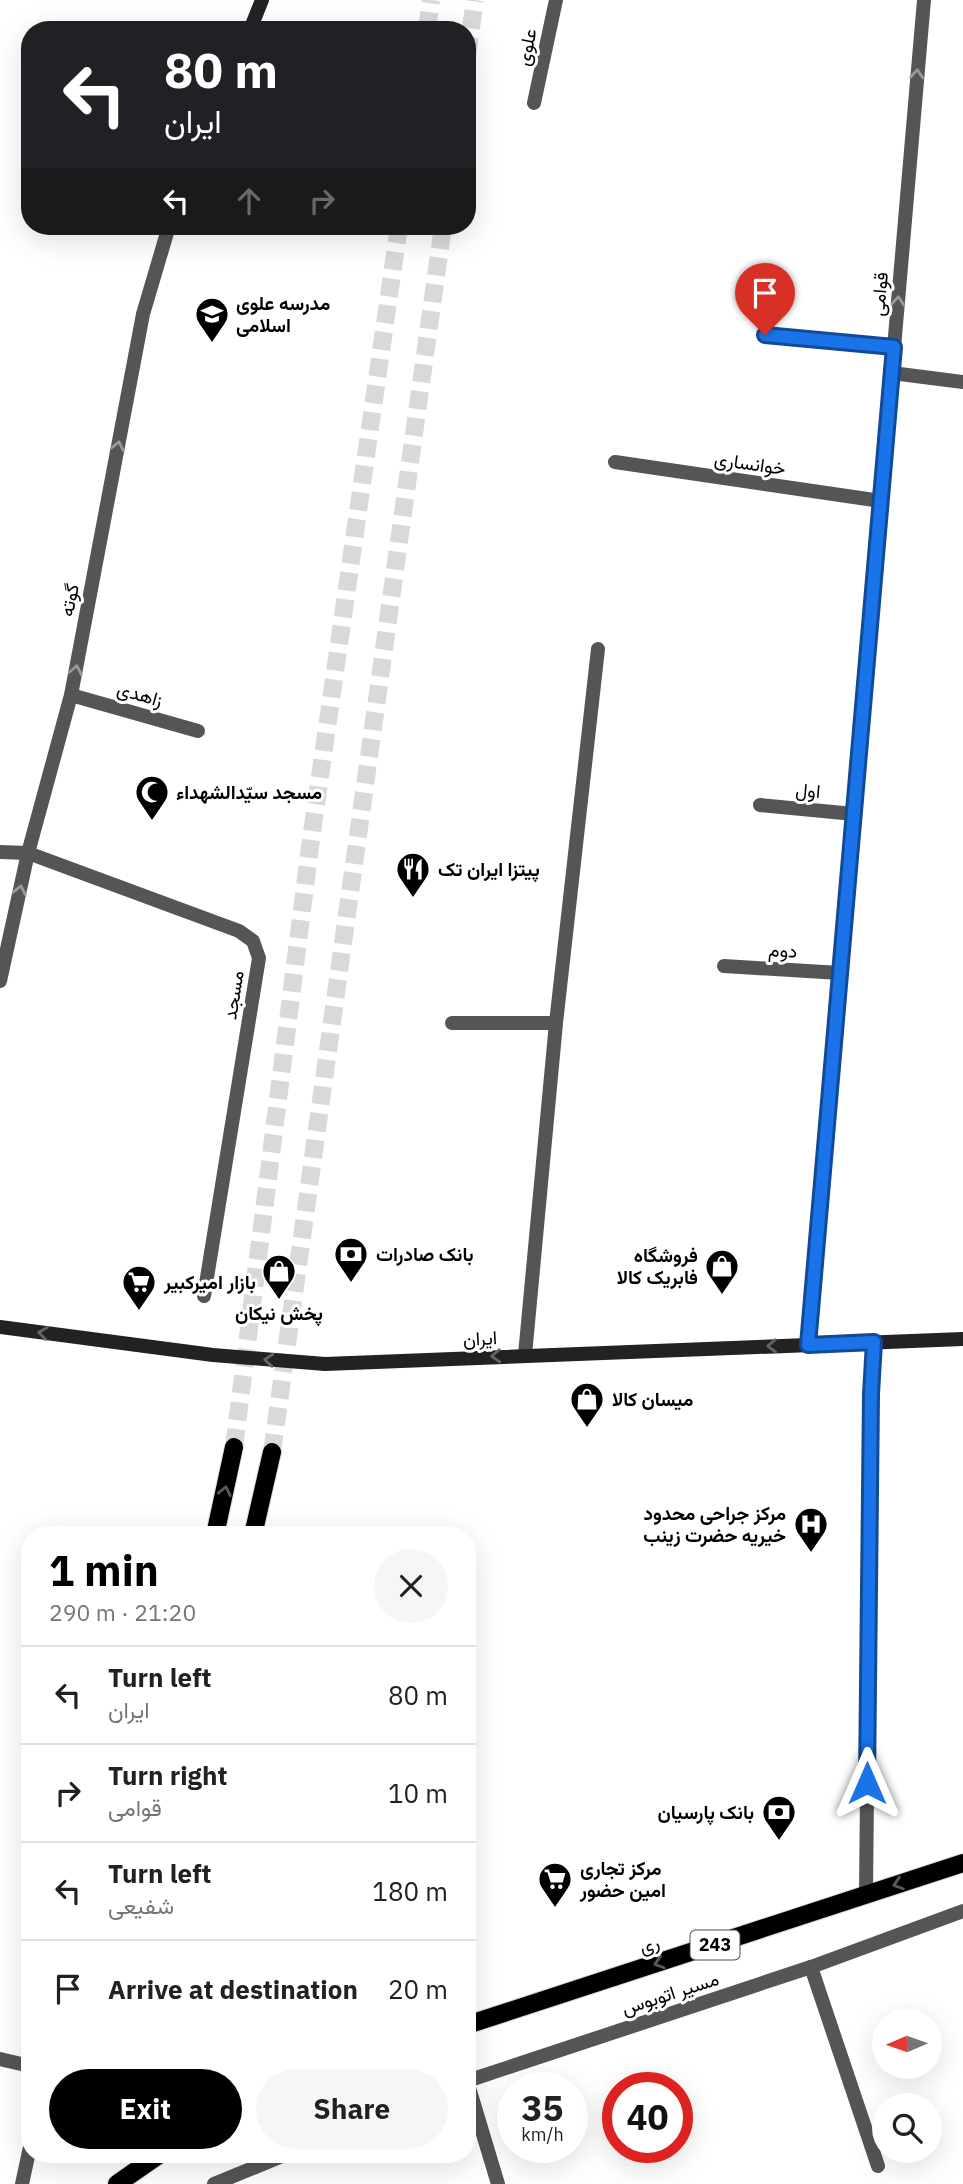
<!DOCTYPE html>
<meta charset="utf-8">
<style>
body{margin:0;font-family:"IBM Plex Sans",Vazirmatn,sans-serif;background:#f6f6f6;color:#202124;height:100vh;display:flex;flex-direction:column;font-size:26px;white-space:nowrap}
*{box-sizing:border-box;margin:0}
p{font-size:23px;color:#757577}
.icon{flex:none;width:38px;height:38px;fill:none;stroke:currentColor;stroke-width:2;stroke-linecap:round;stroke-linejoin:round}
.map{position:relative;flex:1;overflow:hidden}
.sheet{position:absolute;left:21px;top:1526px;width:455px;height:637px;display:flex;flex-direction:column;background:#fff;border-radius:28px;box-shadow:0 7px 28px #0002}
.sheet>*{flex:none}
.hud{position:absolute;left:21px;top:21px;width:455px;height:214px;border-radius:28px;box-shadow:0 7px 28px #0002;background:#202124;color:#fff;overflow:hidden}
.needle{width:46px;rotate:268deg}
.buttons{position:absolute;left:872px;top:2009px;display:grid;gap:14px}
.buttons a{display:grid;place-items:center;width:70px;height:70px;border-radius:50%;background:#fff;box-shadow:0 7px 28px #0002;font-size:35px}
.speed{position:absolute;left:497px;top:2072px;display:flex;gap:14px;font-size:35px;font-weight:700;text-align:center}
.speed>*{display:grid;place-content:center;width:91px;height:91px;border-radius:50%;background:#fff;box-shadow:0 7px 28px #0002;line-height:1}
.speed small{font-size:18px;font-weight:400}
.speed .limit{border:10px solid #d22;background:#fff;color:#111}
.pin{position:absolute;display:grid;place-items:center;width:60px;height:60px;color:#fff;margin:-72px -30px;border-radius:50% 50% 50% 0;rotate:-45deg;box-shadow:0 0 7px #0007}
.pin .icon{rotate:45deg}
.me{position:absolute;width:77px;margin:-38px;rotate:0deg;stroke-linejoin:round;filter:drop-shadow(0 0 5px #0008)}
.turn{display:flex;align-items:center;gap:24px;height:147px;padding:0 28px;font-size:32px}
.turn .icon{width:91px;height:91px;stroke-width:2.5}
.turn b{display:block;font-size:49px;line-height:60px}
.lanes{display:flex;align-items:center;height:66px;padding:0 28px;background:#0003;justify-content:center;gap:35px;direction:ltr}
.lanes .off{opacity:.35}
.round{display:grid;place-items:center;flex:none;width:74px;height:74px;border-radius:37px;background:#f6f6f6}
.overview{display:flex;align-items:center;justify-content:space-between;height:119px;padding:0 28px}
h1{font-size:42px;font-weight:700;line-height:52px;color:#000}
.action{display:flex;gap:14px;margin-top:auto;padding:14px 28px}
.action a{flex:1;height:80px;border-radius:42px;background:#000;color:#fff;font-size:28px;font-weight:700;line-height:80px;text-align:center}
.action a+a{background:#f6f6f6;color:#202124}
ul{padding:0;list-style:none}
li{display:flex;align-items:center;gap:21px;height:98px;padding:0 28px;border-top:2px solid #e0e0e0}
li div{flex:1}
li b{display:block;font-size:26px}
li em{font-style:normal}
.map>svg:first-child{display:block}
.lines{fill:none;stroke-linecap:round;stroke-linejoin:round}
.primary-tunnel{stroke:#d9d9d9;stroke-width:18;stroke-dasharray:18 9;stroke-linecap:butt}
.primary-casing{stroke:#dbdbdb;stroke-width:20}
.service{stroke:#555;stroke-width:14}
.minor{stroke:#555;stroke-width:14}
.tertiary{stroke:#555;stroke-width:14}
.secondary{stroke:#222;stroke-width:14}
.primary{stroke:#000;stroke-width:18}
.oneway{stroke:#999}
.oneway2{stroke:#646464}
.oneway3{stroke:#595959}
.route-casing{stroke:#114b97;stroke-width:18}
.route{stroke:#1a73e8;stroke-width:12}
.labels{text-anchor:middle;stroke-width:6;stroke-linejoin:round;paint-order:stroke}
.shield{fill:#fff;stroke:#4c4c4c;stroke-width:2}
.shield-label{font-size:18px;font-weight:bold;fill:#000}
.street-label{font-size:19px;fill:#000;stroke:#fff}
.poi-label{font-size:19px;font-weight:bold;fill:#000;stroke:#fff;text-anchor:start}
</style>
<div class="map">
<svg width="963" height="2184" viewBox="0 0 963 2184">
<rect width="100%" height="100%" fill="#fff"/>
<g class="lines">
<g class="primary-tunnel">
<path d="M427,30l4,-30"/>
<path d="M467,55l8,-55"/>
<path d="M234,1447l77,-608 88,-613"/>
<path d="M272,1452l171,-1226"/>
</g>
<defs>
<g id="primary">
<path d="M215,1535l19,-88"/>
<path d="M253,1535l19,-83"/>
<path d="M467,2025l496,-162"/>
<path d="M117,2184l43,-30"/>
</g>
</defs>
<use href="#primary" class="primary-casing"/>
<g class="service">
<path d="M467,2081l344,-114 152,-56"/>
<path d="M214,2184l73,-30"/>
</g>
<g class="minor">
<path d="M534,103l22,-103"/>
<path d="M765,335l129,12"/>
<path d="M892,373l71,9"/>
<path d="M615,462l266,39"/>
<path d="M71,695l127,36"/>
<path d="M760,805l94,9"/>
<path d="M0,852l28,1 211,78 14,10 6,17 -55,338"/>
<path d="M724,966l116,7"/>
<path d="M452,1023h104"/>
<path d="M808,1345l116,-1345"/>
<path d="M525,1355l31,-332 42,-374"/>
<path d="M811,1967l67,199"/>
<path d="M0,2059l30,7"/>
<path d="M467,2081l31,103"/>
<path d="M22,2184l8,-37"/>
</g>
<g class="tertiary">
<path d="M0,981l28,-128 43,-158 72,-381 26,-88"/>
<path d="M866,1893l5,-499 4,-52"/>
</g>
<g class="secondary">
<path d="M250,30l12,-30"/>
<path d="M0,1327l213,28 112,9 638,-25"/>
</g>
<use href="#primary" class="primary"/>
</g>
<defs><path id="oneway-chevron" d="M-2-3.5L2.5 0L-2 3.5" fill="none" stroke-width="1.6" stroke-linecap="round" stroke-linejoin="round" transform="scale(1.75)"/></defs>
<g class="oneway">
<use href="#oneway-chevron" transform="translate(917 74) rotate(-85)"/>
<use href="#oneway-chevron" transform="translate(898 301) rotate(-85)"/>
<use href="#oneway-chevron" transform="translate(118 446) rotate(-79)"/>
<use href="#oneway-chevron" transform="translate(76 670) rotate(-79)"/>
<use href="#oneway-chevron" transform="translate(20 890) rotate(-78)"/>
</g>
<g class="oneway2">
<use href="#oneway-chevron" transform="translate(43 1333) rotate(-173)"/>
<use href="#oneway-chevron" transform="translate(772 1346) rotate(178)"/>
<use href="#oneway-chevron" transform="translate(496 1356) rotate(177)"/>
<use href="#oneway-chevron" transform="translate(269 1360) rotate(-176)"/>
</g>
<g class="oneway3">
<use href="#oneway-chevron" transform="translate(225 1491) rotate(-78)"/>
<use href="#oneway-chevron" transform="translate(898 1884) rotate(162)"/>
<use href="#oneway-chevron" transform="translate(659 1963) rotate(162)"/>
</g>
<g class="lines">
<defs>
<path id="route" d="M765,335l129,12 -86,998 66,-3 -3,52 -4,389"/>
</defs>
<use href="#route" class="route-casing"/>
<use href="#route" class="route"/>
</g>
<defs>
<symbol id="school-pin" viewBox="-11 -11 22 30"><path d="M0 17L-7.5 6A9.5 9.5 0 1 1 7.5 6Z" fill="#000" stroke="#fff"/><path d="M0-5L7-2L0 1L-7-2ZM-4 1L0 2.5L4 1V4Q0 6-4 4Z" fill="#fff"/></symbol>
<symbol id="mosque-pin" viewBox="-11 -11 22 30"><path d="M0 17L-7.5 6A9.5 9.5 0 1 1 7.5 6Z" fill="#000" stroke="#fff"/><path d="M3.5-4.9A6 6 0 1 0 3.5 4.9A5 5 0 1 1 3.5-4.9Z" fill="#fff"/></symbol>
<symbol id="restaurant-pin" viewBox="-11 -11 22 30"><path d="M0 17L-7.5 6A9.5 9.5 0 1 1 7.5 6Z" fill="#000" stroke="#fff"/><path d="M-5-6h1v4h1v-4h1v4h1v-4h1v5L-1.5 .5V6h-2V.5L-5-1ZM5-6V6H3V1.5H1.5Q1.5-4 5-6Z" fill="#fff"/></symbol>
<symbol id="bank-pin" viewBox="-11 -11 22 30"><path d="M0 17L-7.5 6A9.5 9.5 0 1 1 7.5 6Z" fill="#000" stroke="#fff"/><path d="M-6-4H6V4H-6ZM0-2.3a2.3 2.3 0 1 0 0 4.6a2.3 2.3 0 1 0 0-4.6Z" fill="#fff"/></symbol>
<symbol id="shop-pin" viewBox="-11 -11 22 30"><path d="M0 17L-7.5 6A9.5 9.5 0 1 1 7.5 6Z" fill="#000" stroke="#fff"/><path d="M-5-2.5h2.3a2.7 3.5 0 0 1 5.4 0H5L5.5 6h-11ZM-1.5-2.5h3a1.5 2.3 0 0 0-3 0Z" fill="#fff"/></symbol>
<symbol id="supermarket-pin" viewBox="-11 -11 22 30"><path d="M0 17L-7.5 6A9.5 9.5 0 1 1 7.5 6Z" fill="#000" stroke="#fff"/><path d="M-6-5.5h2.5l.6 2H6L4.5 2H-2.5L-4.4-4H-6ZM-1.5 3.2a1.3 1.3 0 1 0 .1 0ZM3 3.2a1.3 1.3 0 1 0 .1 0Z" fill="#fff"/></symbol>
<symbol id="hospital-pin" viewBox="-11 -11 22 30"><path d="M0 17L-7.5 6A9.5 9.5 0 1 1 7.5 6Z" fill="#000" stroke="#fff"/><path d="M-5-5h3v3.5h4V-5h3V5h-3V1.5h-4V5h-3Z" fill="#fff"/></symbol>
</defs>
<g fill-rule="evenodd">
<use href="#school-pin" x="193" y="295" width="38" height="52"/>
<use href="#mosque-pin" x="133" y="773" width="38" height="52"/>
<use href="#restaurant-pin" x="394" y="850" width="38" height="52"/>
<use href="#bank-pin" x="332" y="1235" width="38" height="52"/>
<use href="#shop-pin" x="703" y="1247" width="38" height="52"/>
<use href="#shop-pin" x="260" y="1252" width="38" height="52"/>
<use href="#supermarket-pin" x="120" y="1263" width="38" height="52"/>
<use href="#shop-pin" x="568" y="1380" width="38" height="52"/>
<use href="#hospital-pin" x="792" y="1505" width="38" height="52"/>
<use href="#bank-pin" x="760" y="1793" width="38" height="52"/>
<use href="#supermarket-pin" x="536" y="1860" width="38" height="52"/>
</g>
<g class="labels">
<rect class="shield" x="690.5" y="1930.5" width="49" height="29" rx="5"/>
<g class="shield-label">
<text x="715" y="1951">243</text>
</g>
<g class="street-label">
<text transform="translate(526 47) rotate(-78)" y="7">علوی</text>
<text transform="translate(879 294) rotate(-85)" y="7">قوامی</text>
<text transform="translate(750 463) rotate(8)" y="7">خوانساری</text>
<text transform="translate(69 600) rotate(-79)" y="7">گوته</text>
<text transform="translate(140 694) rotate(16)" y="7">زاهدی</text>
<text transform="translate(808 790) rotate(5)" y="7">اول</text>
<text transform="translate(783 950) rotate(4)" y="7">دوم</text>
<text transform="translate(233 995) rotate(-81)" y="7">مسجد</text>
<text transform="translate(480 1338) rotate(-3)" y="7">ایران</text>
<text transform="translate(649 1944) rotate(-18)" y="7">ری</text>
<text transform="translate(670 1993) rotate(-18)" y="7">مسیر اتوبوس</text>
</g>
<g class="poi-label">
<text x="236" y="310">مدرسه علوی<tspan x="236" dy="22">اسلامی</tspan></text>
<text x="176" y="799">مسجد سیّدالشهداء</text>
<text x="438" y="876">پیتزا ایران تک</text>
<text x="376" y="1261">بانک صادرات</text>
<text x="698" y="1262" text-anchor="end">فروشگاه<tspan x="698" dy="22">فابریک کالا</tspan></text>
<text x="164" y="1289">بازار امیرکبیر</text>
<text x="279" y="1320" text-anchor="middle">پخش نیکان</text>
<text x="612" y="1406">میسان کالا</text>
<text x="786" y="1520" text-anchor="end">مرکز جراحی محدود<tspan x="786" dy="22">خیریه حضرت زینب</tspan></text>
<text x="754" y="1819" text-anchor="end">بانک پارسیان</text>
<text x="580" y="1875">مرکز تجاری<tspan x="580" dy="22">امین حضور</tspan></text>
</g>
</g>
</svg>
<div class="buttons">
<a><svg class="needle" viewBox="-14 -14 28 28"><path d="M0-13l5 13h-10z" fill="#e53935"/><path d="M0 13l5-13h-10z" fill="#757577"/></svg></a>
<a><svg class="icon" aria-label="search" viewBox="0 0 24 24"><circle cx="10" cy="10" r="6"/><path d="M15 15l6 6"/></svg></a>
</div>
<div class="speed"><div>35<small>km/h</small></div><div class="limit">40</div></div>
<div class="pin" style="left:765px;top:335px;background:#d93025"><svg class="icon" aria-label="arrive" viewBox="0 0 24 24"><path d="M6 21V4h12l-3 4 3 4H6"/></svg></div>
<svg class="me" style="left:867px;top:1783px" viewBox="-20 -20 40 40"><path d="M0-17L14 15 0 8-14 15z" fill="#1a73e8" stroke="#fff" stroke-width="4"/></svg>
<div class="hud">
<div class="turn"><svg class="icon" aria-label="left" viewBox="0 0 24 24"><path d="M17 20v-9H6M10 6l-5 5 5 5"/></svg><div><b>80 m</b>ایران</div></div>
<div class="lanes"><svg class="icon" aria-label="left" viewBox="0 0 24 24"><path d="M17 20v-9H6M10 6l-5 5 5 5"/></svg><svg class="icon off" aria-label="ahead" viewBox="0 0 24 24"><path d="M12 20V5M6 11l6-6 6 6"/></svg><svg class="icon off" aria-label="right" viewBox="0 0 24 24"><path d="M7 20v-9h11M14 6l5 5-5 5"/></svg></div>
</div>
<section class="sheet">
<div class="overview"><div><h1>1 min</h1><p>290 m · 21:20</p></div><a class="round"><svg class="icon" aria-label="close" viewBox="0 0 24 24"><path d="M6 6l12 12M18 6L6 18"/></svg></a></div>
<ul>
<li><svg class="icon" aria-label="left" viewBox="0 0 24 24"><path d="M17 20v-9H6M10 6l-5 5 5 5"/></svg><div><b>Turn left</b><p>ایران</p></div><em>80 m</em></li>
<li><svg class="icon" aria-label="right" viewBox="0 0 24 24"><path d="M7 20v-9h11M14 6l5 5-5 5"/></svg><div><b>Turn right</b><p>قوامی</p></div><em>10 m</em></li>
<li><svg class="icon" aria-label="left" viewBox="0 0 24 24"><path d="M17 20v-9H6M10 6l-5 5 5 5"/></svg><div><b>Turn left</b><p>شفیعی</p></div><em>180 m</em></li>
<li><svg class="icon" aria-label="arrive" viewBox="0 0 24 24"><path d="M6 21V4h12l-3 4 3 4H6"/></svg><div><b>Arrive at destination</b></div><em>20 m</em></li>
</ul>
<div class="action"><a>Exit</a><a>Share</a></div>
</section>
</div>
